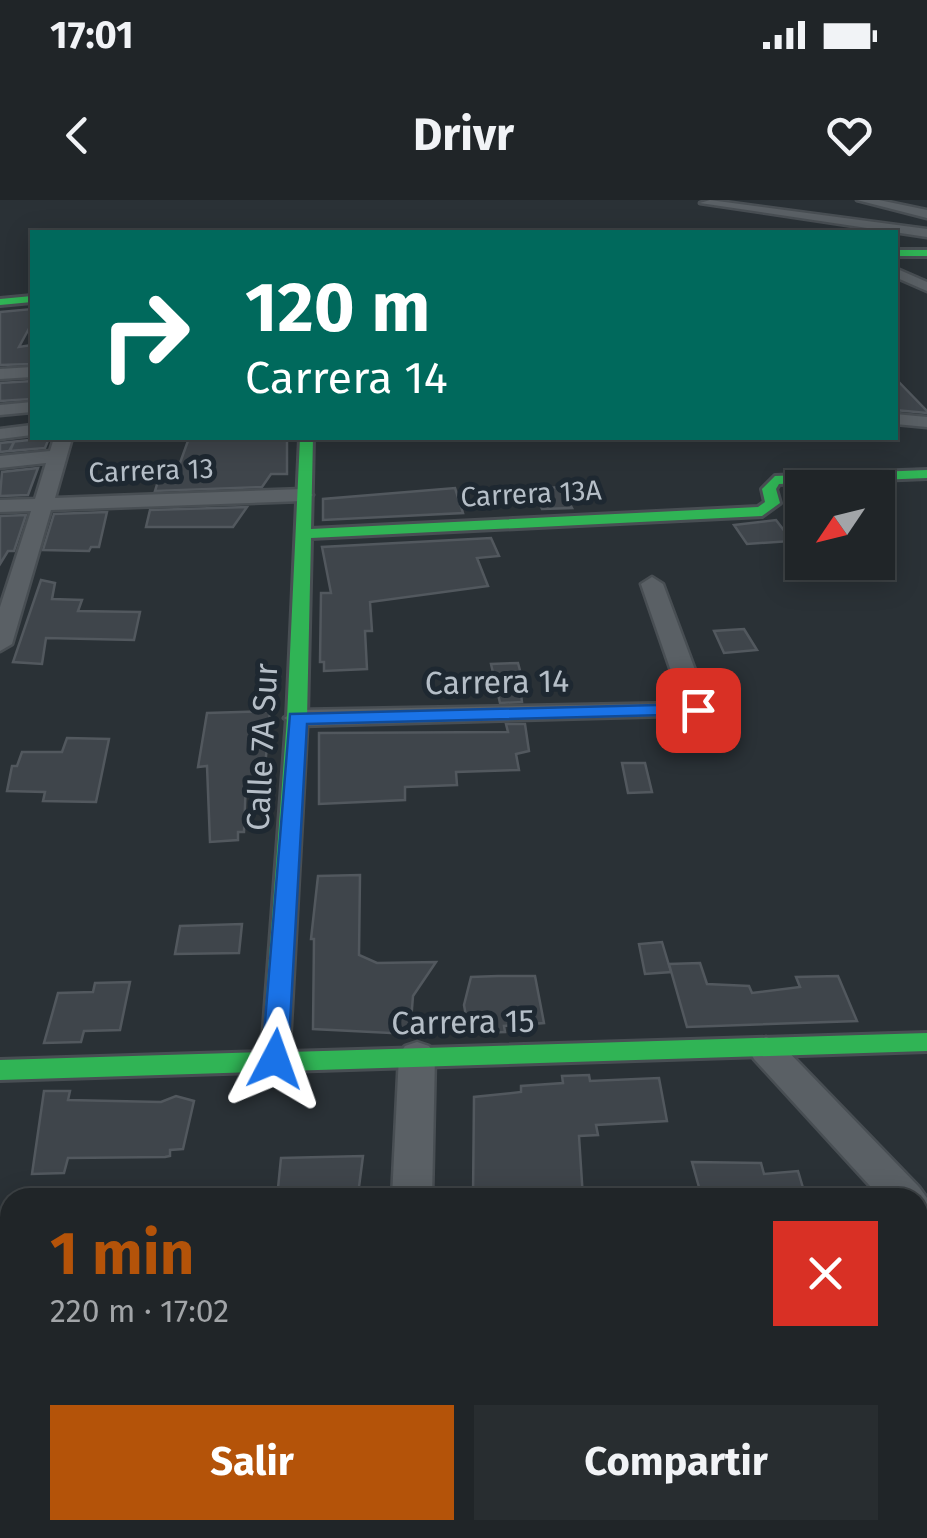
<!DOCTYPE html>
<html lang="es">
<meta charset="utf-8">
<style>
body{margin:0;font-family:"Fira Sans",sans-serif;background:#282d30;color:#f1f3f6;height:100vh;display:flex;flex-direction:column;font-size:38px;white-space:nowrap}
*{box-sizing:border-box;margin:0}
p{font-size:32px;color:#a2a5a8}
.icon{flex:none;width:55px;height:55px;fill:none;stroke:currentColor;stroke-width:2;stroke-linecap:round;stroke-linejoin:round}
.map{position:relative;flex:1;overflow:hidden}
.drawer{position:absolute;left:0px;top:988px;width:928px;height:352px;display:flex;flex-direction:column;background:#202528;border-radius:30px 30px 0 0;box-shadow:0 5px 25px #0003,0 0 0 2px #3d4245}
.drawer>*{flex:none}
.guide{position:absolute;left:30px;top:30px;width:868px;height:210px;border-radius:0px;box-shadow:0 5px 25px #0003,0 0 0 2px #3d4245;background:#00695c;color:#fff;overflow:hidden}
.needle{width:65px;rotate:235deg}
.fabs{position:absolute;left:785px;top:270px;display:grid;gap:20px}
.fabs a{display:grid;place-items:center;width:110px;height:110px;border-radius:0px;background:#202528;box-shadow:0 5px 25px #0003,0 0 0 2px #3d4245;font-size:50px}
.pin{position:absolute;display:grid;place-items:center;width:85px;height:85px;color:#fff;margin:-42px;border-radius:20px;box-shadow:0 5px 15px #0006}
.me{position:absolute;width:110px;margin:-55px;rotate:4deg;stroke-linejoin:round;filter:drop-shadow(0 0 8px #0008)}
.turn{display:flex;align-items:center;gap:35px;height:210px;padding:0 50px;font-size:45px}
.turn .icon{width:130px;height:130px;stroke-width:2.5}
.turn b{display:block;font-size:70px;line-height:85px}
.round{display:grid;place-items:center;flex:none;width:105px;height:105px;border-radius:0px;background:#282d30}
.summary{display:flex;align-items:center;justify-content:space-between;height:170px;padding:0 50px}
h1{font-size:60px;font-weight:700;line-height:75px;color:#b45309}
.action{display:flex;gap:20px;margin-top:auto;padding:20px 50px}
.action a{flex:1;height:115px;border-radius:0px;background:#b45309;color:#fff;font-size:40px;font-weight:700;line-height:115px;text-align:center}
.action a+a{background:#282d30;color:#f1f3f6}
.status{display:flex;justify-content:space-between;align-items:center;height:70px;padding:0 50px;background:#202528;direction:ltr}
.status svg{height:28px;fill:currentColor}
header{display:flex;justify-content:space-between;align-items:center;height:130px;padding:0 50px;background:#202528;font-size:45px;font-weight:700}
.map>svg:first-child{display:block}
.building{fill:#3f454b;stroke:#52585e;stroke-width:2.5}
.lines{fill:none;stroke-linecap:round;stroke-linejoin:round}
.street-casing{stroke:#484e53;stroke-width:5}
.fast-casing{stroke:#484e53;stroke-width:6}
.street{fill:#5a6065;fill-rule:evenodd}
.fast{fill:#30b455;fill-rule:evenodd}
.route{fill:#1a73e8;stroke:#114b97;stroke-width:2.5}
.labels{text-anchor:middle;stroke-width:10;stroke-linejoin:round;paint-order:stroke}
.far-street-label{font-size:28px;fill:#b5bec7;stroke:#1e2831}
.street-label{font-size:32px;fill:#b5bec7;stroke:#1e2831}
</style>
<div class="status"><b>17:01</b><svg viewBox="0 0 49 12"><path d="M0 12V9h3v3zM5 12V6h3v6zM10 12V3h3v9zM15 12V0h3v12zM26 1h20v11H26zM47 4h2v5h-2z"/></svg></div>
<header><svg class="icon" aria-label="back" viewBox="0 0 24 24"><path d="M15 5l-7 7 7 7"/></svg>Drivr<svg class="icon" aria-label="heart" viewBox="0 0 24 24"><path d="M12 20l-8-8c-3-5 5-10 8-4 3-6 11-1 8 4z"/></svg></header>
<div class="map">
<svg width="927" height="1338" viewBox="0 0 927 1338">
<rect width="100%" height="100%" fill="#2a3136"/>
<g class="building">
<path d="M32,109v14l-13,24 13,-2v19l-32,1v-53z"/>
<path d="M895,178l32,33v2l-32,-3z"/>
<path d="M32,181v18l-32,2v-18z"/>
<path d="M49,238l-4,10 -35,3 4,-9 -5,9 -9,1v-9z"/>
<path d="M189,238h98v36h-16l-9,13 -107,4 4,-13 17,-4z"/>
<path d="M38,268l-10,27 -28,1 2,-24z"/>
<path d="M561,287l11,21 -30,1 -10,-20z"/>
<path d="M455,288l8,25 -140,7v-21z"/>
<path d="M247,307l-14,20h-87l4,-17z"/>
<path d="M107,312l-8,35h-8l-2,4 -46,-1 11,-36z"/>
<path d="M26,315l-12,36h-6l-8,13v-48z"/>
<path d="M776,320l16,21 -45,3 -13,-19z"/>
<path d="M491,338l8,18 -22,2 11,28 -118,16 2,29h-7l2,38 -43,2v-9h-4l1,-69h10l-9,-46z"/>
<path d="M41,380l14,3 -3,16 30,1 -4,11 62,1 -6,28 -88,-2 -4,26 -29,-2z"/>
<path d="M744,429l13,21 -33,3 -10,-22z"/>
<path d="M518,463l8,30 -5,1 1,8 -22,1 -9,-39z"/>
<path d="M270,511l-6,68 -18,1 -2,52h-6v8l-28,2 -3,-76 -9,1 9,-54z"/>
<path d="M506,524h19l4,27 -13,3 3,16 -63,2 1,13 -52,2v13l-86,4v-71l189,-1z"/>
<path d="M67,538l42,1 -13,63 -53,-1 2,-9 -38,-1 5,-25h5l5,-14h40z"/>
<path d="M622,563h23l7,29 -24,1z"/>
<path d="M360,675l-1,80 18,8 59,-1 -23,34 -3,38 -97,-5 1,-90h-3l7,-63z"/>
<path d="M242,724l-3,29 -64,1 5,-28z"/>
<path d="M662,742l9,30 -26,2 -6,-30z"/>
<path d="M700,763l7,21 42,2 3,7 48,-6 -4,-10 42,-1 19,45 -170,6 -18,-63z"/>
<path d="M498,776h37l9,47 -40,3 1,6 -36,1 -5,-28 7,-28z"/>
<path d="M130,782l-10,48 -36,1 -3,11 -37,1 14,-50 35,-1 2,-9z"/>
<path d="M589,875l1,6 69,-3 8,43 -71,4 2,10 -19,1 4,62h-110l1,-101 47,-5v-6l42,-3 -1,-7z"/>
<path d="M44,891h26l-2,9 93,2 15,-6 18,5 -11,48 -13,1v6l-5,1 -97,1 -4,15 -32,1z"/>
<path d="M363,956l-4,31 -81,1 3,-30z"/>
<path d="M692,962l69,1 3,11 34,-3 8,27h-104z"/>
</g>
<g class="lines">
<defs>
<g id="street">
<path d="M710,0l217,29v8l-227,-34z"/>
<path d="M857,0h22l48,10v8z"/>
<path d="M895,68l32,14v9l-32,-14z"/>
<path d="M32,167v10l-32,2v-10z"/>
<path d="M32,202v10l-32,3v-10z"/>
<path d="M895,214l32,3v10l-32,-3z"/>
<path d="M32,225v10l-32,4v-10z"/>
<path d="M54,238h18l-17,60 248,-9 10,6 -10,6 -252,9 -39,134 -12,7v-44l31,-96 -31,1v-12l35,-1 11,-36 -46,5v-12l50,-5z"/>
<path d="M652,377l11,7 47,126 -4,5 -409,11 -13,-8 13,-8 385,-7 -41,-119z"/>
<path d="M766,837l12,4 141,146 8,11v39l-9,-3v-36h-37l-127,-139 -5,-9 5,-9z"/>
<path d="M417,842l12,4 6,9 -3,143h-40l7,-143 6,-9z"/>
<rect x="0" y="1212" width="10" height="42"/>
<path d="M367,1330h48l-1,8h-48z"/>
</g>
<g id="fast">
<rect x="895" y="50" width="32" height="6"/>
<path d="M32,96v6l-32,3v-6z"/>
<path d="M300,238h13l-2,91 447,-22 7,-5 -3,-13 13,-13 152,-6v8l-148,6 -3,5 4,14 -18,13 -451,22 -4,180 -18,334 638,-19v18l-927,29v-20l262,-8 25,-334z"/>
</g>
</defs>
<use href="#street" class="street-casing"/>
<use href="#fast" class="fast-casing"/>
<use href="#street" class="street"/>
<use href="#fast" class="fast"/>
</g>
<path class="route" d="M698,504l9,6 -3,4 -397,10 -19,335 -4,7h-18l-4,-7 28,-345z"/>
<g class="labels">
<g class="far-street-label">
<text transform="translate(151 270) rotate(-2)" y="10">Carrera 13</text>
<text transform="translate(531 293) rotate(-3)" y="10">Carrera 13A</text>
</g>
<g class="street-label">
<text transform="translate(497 482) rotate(-1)" y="11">Carrera 14</text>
<text transform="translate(262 547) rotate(-87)" y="11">Calle 7A Sur</text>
<text transform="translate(463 822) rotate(-1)" y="11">Carrera 15</text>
</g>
</g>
</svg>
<div class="fabs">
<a><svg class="needle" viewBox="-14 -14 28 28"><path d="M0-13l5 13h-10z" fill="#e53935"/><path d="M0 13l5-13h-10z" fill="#a2a5a8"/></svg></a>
</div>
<div class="pin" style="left:698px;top:510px;background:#d93025"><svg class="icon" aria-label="arrive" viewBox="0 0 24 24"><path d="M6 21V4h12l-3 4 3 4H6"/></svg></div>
<svg class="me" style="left:275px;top:859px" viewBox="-20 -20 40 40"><path d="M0-17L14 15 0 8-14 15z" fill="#1a73e8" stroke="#fff" stroke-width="4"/></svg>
<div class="guide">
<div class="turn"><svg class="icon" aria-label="right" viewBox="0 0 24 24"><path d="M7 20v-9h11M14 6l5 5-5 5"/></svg><div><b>120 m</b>Carrera 14</div></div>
</div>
<section class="drawer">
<div class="summary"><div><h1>1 min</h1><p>220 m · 17:02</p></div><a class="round" style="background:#d93025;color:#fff"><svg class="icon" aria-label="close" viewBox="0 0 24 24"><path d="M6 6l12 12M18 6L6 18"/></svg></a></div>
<div class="action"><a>Salir</a><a>Compartir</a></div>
</section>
</div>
